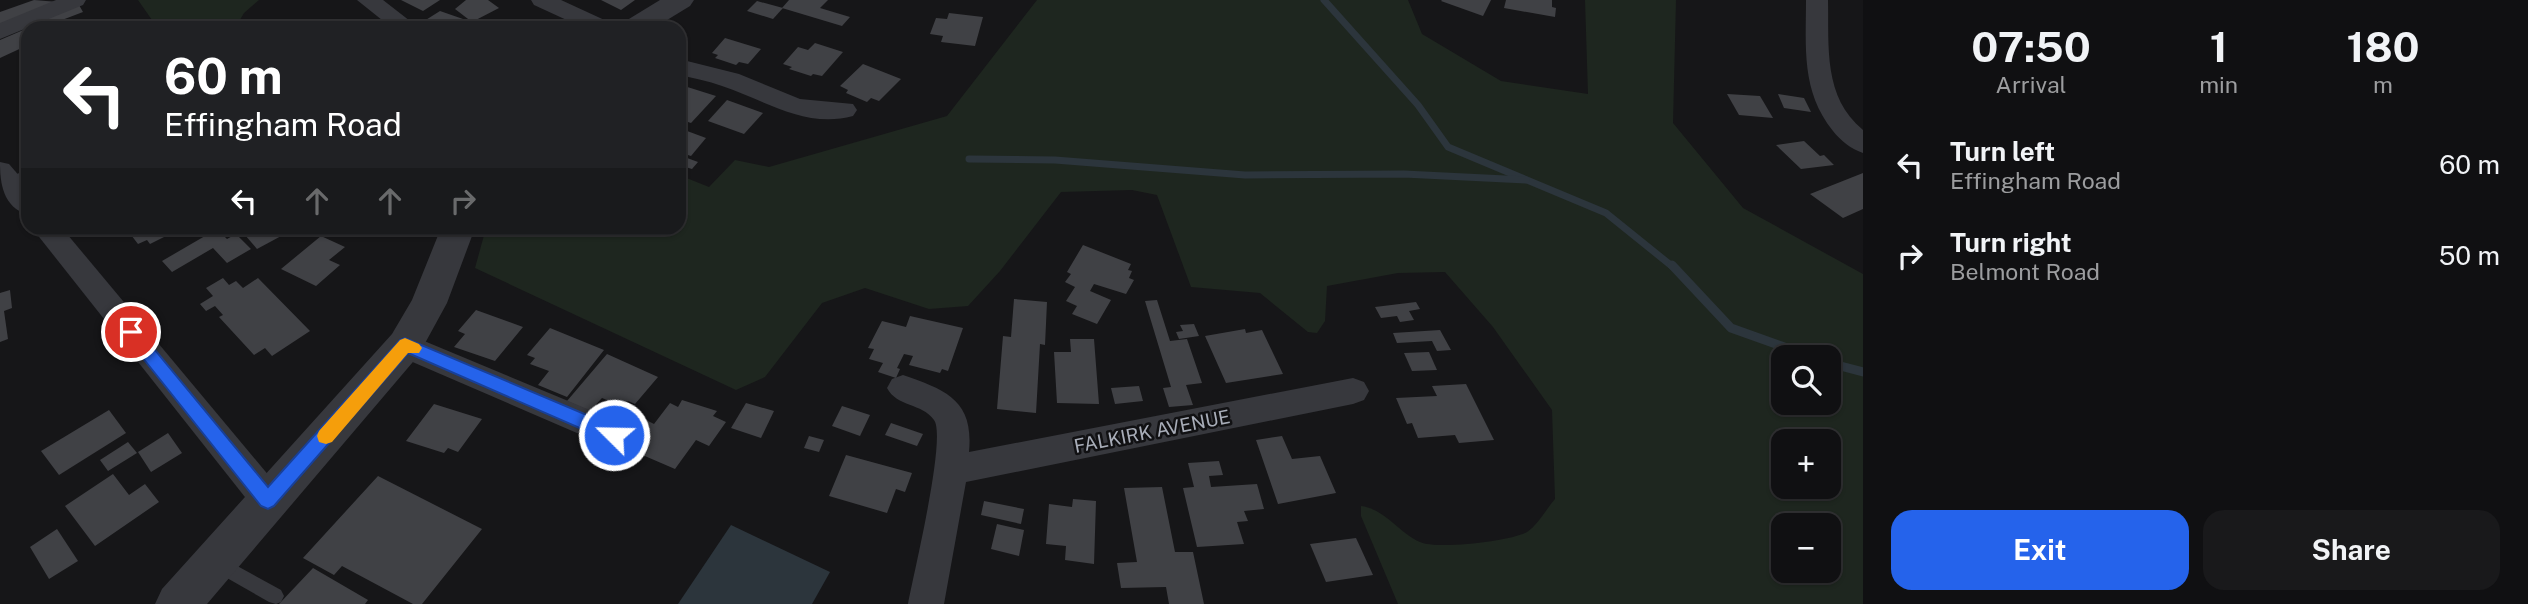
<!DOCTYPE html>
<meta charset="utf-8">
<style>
body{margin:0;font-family:"Public Sans",sans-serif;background:#19191b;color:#f1f3f6;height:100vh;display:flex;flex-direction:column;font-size:26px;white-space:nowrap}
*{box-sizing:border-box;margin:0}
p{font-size:23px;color:#9c9d9f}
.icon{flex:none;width:38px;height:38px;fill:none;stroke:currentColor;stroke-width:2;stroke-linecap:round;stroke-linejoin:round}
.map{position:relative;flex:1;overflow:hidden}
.panel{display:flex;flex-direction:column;background:#101012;width:665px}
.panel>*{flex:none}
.guide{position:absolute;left:21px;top:21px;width:665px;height:214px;border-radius:21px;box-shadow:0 2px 5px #0004,0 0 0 2px #303032;background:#202124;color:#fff;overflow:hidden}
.buttons{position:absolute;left:1771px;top:345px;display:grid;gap:14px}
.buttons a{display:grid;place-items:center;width:70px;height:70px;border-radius:14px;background:#101012;box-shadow:0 2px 5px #0004,0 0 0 2px #303032;font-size:35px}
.pin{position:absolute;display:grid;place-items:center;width:60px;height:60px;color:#fff;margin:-30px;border:4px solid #fff;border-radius:50%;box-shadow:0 2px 7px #0007}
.me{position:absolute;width:77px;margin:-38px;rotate:293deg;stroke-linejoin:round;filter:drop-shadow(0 0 5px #0008)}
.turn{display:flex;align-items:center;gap:24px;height:147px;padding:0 28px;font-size:32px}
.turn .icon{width:91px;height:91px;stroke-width:2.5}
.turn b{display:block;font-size:49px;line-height:60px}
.lanes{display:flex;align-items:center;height:66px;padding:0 28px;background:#0003;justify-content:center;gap:35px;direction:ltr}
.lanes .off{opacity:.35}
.eta{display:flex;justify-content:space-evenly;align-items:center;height:119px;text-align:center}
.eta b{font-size:42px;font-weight:700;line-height:49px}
.action{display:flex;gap:14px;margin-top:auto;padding:14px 28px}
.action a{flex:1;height:80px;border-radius:21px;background:#2563eb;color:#fff;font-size:28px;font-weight:700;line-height:80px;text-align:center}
.action a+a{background:#19191b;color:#f1f3f6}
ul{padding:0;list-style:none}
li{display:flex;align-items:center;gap:21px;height:91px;padding:0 28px}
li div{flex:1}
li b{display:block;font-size:26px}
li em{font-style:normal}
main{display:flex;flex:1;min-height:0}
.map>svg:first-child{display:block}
.green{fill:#1e261f;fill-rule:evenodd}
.water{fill:#2c353c}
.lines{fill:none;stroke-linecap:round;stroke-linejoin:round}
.stream-far1{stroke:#2c353c;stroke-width:7}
.stream{stroke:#2c353c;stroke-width:9}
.building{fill:#404145}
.service{fill:#37383d;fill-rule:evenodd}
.minor{fill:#37383d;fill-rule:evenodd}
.tertiary{fill:#37383d;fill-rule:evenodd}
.route{fill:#2563eb;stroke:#184099;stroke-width:2}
.slow{fill:#f59e0b}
.labels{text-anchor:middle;stroke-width:5;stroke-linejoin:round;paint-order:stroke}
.street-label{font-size:19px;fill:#a8adb8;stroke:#111113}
</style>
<main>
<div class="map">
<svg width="1863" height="604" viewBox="0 0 1863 604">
<rect width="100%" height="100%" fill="#161618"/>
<g class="green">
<path d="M138,0h121l-15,13 -9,15h-72l-11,-8z"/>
<path d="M1037,0h371l14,34 79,47 87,13 -3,-94h91l-3,123 70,85 120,66v330h-465l-37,-88v-10c24,3 38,27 59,36 17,8 92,-1 107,-10 10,-6 20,-24 28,-33l-3,-89 -59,-83 -48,-55 -47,1 -71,13 -2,35 -8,12 -9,-1 -48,-39 -69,-6 -34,-92 -25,-5 -71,2 -61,79 -32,35 -39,3 -64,-21 -43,15 -57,74 -29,13 -261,-122 11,-40h193v-53l30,12 26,-27 34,7 178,-51zM1829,357v45h-46v-45zM1783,441h46v45h-46zM1783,525h46v45h-46z"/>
</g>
<path class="water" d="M731,525l99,47 -18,32h-134z"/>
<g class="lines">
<g class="stream-far1">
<path d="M1324,0l94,105 30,42 158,66 67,54"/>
<path d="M969,159l86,1 190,15 159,-1 122,6"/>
</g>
<g class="stream">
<path d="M1672,265l59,63 81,29"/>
<path d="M1829,363l34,9"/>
</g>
</g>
<g class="building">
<path d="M34,0l24,2 -58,26v-16z"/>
<path d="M401,0h39l-17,11z"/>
<path d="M466,0h22l11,8 -27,14 -17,-13z"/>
<path d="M601,0h34l-14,10z"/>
<path d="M789,0h39l-8,8 30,9 -8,9 -60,-18z"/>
<path d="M1491,0l-8,16 -42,-15 1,-1z"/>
<path d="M1506,0h46v7l4,1 -1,9 -51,-9z"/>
<path d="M757,1l26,7 -10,11 -26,-8z"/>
<path d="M79,5l4,7 -21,8 4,4 -9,4h-22l-3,-5z"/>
<path d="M440,11l23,8 16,9h-66z"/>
<path d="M949,13l34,4 -8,29 -34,-4 2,-6 -13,-2 6,-16 11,1z"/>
<path d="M536,19l14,9h-30z"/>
<path d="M28,28v17l-28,13v-18z"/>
<path d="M725,38l36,11 -13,15 -9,-2 -3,3 -21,-7 3,-3 -6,-2z"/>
<path d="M815,43l28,9 -21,24 -9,-2 -2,2 -22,-7 3,-2 -9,-3 15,-17 10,3z"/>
<path d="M863,64l38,15 -22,22 -8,-3 -4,4 -21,-9 2,-3 -8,-4z"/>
<path d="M681,85l35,11 -25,27 -12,-4z"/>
<path d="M1727,94l33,2 13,22 -34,-3z"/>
<path d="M1778,94l26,4 7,14 -27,-4z"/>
<path d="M727,100l36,13 -19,21 -36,-13z"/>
<path d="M679,128l27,10 -15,18 -12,-4z"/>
<path d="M1804,141l16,15 4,-1 10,10 -33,4 -25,-24z"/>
<path d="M679,155l19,7 -6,7 -13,-4z"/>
<path d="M1863,173v36l-20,9 -33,-24z"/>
<path d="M136,228h46l-32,16 -3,-4 -9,4 -10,-13z"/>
<path d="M258,228h38l-39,21 -12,-14z"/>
<path d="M217,229l10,10 9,-5 15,15 -24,14 -14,-15 -41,24 -10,-11z"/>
<path d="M321,236l24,11 -16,13 11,5 -24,21 -35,-17z"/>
<path d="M1083,245l48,19 -3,6 4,1 -3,7 5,2 -8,14 -32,-10 -4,7 21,9 -14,24 -25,-10 5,-8 -11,-5 9,-14 -10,-5 6,-8 -4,-2z"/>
<path d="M223,278l6,7 7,-4 7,7 15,-10 52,53 -38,25 -7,-8 -11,7 -35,-38 4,-2 -8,-9 -9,5 -6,-7 13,-8 -7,-8z"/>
<path d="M10,290l2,18 -8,3 4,28 -8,3v-49z"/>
<path d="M1014,299l33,3 -2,43 -5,-1 -4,69 -39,-4 6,-73 8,1z"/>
<path d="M1157,300l13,41 17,-2 15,44 -16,2 7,20 -24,2 -6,-19 8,-1 -26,-86z"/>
<path d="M1416,302l4,7 -11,2 5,9 -14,2 -3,-6 -16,2 -6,-11z"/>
<path d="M476,310l47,17 -28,34 -41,-14 11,-13 -7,-3z"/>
<path d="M910,316l53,12 -15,43 -6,-2 -2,4 -31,-8 4,-9 -9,-2 -7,14 3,1 -4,9 -18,-6 5,-9 -14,-4 5,-10 -6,-1 14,-27 24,6z"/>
<path d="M1194,324l5,12 -20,3 -3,-7 7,-1 -3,-6z"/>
<path d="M550,328l54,22 -37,47 -29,-12 11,-14 -19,-7 5,-6 -8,-3z"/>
<path d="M1245,329l1,4 16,-3 21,44 -57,9 -21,-47z"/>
<path d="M1440,330l11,20 -14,1 -5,-10 -35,2 -4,-10z"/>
<path d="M1070,339h24l5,65 -42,-1 -3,-51h17z"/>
<path d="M1429,352l8,18 -25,1 -8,-18z"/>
<path d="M607,354l51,23 -23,27 -7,-3 -5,6 -21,-9 -12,13 -23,-10z"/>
<path d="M1466,384l28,56 -35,3 -4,-8 -37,3 -6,-15 -5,1 -11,-26 41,-2 -5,-10z"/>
<path d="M1139,386l4,15 -28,3 -4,-16z"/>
<path d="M682,400l35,11 -4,5 13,6 -17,24 -13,-6 -21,29 -58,-25 21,-28 16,8 16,-21 8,4z"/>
<path d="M746,403l28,8 -13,27 -30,-10z"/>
<path d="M434,404l48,15 -24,33 -10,-4 -4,5 -38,-12z"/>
<path d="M842,406l28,9 -10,21 -28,-10z"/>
<path d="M109,410l17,23 -67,42 -18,-24z"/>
<path d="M891,423l32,11 -6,12 -32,-11z"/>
<path d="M168,433l14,20 -31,19 -13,-20z"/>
<path d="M809,436l15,4 -5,12 -15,-4z"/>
<path d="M1282,436l10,23 28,-3 16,37 -58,11 -22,-64z"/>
<path d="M128,442l9,11 -29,18 -8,-11z"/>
<path d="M846,455l66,18 -7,19 -9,-3 -9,24 -58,-17z"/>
<path d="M1219,461l4,14 -14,1 2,11 46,-3 7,25 -20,2 4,10 -11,1 7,22 -47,3 -14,-59 11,-1 -6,-24z"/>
<path d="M113,474l16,21 16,-11 14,18 -64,44 -30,-40z"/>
<path d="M378,476l104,53 -60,75h-9l-71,-38 -8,9 -31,-17z"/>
<path d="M1162,487l13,65h18l11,52h-35l-3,-17 -45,1 -4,-25 20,-1 -13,-74z"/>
<path d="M1073,499l23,2 -2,63 -29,-4 1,-14 -20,-2 3,-40 23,3z"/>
<path d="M984,501l40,8 -3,15 -40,-9z"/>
<path d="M997,524l27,6 -5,26 -28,-7z"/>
<path d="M57,529l21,32 -29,18 -19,-32z"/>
<path d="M1356,538l17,37 -47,7 -16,-38z"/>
<path d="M313,568l55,32 -3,4h-86z"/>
</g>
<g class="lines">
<g class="service">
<path d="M28,169v9l-14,7h-8l-2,-3 2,-3z"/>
<path d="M219,556l62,34 3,6 -3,6 -5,2 -7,-2 -56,-32 -2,-6 2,-6z"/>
</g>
<g class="minor">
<path d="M56,0h30l-3,5 -83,34v-16z"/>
<path d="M357,0h26l36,28h-27z"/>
<path d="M531,0h30l50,23 4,5h-31l-50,-23z"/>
<path d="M1806,0h22c1,47 -5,97 35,130v23c-12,-4 -22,-12 -30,-22 -32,-40 -27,-83 -27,-131z"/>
<path d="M679,59l60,15 61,25 53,5 4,6 -4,6c-48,13 -88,-16 -131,-30 -14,-5 -29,-8 -43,-11z"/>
<path d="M0,162l9,2 19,22v29c-25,-8 -28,-31 -28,-53z"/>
<path d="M32,228h30l218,261 5,11 -5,11 -12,4 -12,-4z"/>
<path d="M405,333l221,92 4,10 -4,10 -12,4 -220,-95 -4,-9 4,-9z"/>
<path d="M903,375c43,15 71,25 66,77l384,-74 11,4 5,9 -5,9 -11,4 -387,78 -22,122h-36c5,-28 39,-167 26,-184 -12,-17 -37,-13 -47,-32l5,-9z"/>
</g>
<g class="tertiary">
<path d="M660,0h34l-4,6 -36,22h-34l4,-6z"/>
<path d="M441,228h34l-28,75 -29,53 -211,248h-52l7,-15 230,-255 20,-34z"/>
</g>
</g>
<path class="route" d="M131,326l6,2 131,159 132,-147 5,-2 215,91 2,6 -2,5 -6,2 -7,-2 -199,-87 -134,153 -6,3 -7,-3 -135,-169 -3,-5 3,-4z"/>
<path class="slow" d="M405,338l14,6 3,4 -3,5h-11l-76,89 -6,2 -7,-2 -2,-6 2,-5 81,-91z"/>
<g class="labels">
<g class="street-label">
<text transform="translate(1152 431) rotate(-11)" y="7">FALKIRK AVENUE</text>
</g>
</g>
</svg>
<div class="buttons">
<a><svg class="icon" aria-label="search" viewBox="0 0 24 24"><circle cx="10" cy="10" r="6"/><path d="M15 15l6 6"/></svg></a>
<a>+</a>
<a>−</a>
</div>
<div class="pin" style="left:131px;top:332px;background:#d93025"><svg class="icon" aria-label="arrive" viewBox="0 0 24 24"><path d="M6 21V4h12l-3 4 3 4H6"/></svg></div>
<svg class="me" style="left:614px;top:435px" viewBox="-20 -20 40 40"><circle r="17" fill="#2563eb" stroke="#fff" stroke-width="3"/><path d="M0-11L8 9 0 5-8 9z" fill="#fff"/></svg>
<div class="guide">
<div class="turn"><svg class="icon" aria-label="left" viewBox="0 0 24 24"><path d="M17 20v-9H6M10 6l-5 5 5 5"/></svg><div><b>60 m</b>Effingham Road</div></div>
<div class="lanes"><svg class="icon" aria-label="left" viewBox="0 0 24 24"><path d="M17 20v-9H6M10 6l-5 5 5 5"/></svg><svg class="icon off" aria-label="ahead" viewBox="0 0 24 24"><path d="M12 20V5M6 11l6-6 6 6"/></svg><svg class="icon off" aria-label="ahead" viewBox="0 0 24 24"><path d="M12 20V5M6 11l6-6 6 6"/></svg><svg class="icon off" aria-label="right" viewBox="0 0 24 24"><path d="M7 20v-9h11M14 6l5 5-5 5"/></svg></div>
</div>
</div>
<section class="panel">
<div class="eta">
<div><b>07:50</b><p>Arrival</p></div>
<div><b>1</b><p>min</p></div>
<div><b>180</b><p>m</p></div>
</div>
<ul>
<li><svg class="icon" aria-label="left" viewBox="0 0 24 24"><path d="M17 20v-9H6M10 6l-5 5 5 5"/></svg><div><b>Turn left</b><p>Effingham Road</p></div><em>60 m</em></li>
<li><svg class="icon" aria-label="right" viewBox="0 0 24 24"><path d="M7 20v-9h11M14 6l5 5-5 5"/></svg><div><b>Turn right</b><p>Belmont Road</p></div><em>50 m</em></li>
</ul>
<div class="action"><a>Exit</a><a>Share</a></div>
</section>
</main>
